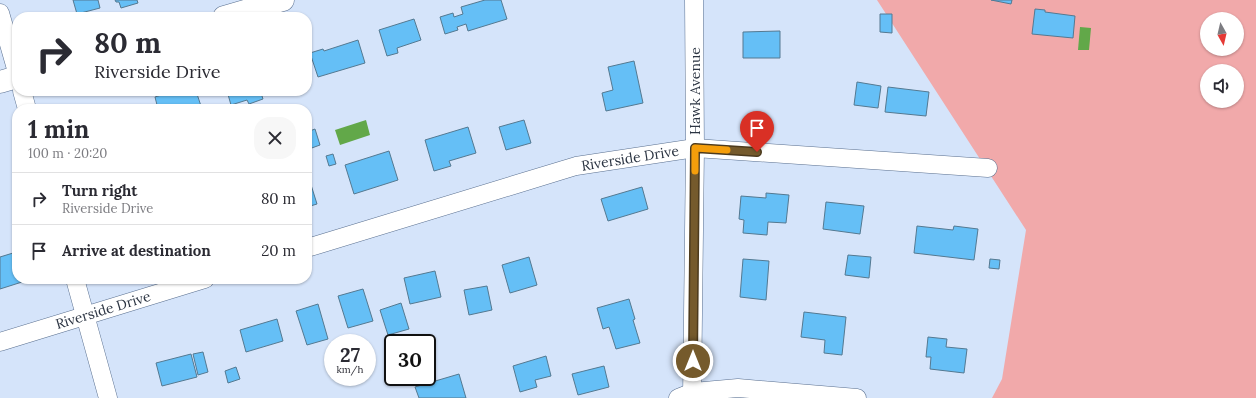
<!DOCTYPE html>
<meta charset="utf-8">
<style>
body{margin:0;font-family:Lora,serif;background:#f7f7f7;color:#2b2b33;height:100vh;display:flex;flex-direction:column;font-size:15px;white-space:nowrap}
*{box-sizing:border-box;margin:0}
p{font-size:13px;color:#7c7c81}
.icon{flex:none;width:22px;height:22px;fill:none;stroke:currentColor;stroke-width:2;stroke-linecap:round;stroke-linejoin:round}
.map{position:relative;flex:1;overflow:hidden}
.drawer{position:absolute;left:12px;top:104px;width:300px;height:180px;display:flex;flex-direction:column;background:#fff;border-radius:16px;box-shadow:0 1px 3px #0004}
.drawer>*{flex:none}
.guide{position:absolute;left:12px;top:12px;width:300px;height:84px;border-radius:16px;box-shadow:0 1px 3px #0004;background:#fff;color:#2b2b33;overflow:hidden}
.needle{width:26px;rotate:172deg}
.tools{position:absolute;left:1200px;top:12px;display:grid;gap:8px}
.tools a{display:grid;place-items:center;width:44px;height:44px;border-radius:50%;background:#fff;box-shadow:0 1px 3px #0004;font-size:20px}
.speed{position:absolute;left:324px;top:334px;display:flex;gap:8px;font-size:20px;font-weight:700;text-align:center}
.speed>*{display:grid;place-content:center;width:52px;height:52px;border-radius:50%;background:#fff;box-shadow:0 1px 3px #0004;line-height:1}
.speed small{font-size:10px;font-weight:400}
.speed .limit{border:2px solid #111;border-radius:6px;background:#fff;color:#111}
.pin{position:absolute;display:grid;place-items:center;width:34px;height:34px;color:#fff;margin:-41px -17px;border-radius:50% 50% 50% 0;rotate:-45deg;box-shadow:0 0 4px #0007}
.pin .icon{rotate:45deg}
.me{position:absolute;width:44px;margin:-22px;rotate:0deg;stroke-linejoin:round;filter:drop-shadow(0 0 3px #0008)}
.turn{display:flex;align-items:center;gap:14px;height:84px;padding:0 16px;font-size:18px}
.turn .icon{width:52px;height:52px;stroke-width:2.5}
.turn b{display:block;font-size:28px;line-height:34px}
.round{display:grid;place-items:center;flex:none;width:42px;height:42px;border-radius:16px;background:#f7f7f7}
.headline{display:flex;align-items:center;justify-content:space-between;height:68px;padding:0 16px}
h1{font-size:24px;font-weight:700;line-height:30px}
ul{padding:0;list-style:none}
li{display:flex;align-items:center;gap:12px;height:52px;padding:0 16px;border-top:1px solid #e1e1e2}
li div{flex:1}
li b{display:block;font-size:15px}
li em{font-style:normal}
.map>svg:first-child{display:block}
.green{fill:#f1a9aa;fill-rule:evenodd}
.water{fill:#62a849}
.building{fill:#65bff6;stroke:#547991}
.lines{fill:none;stroke-linecap:round;stroke-linejoin:round}
.minor-casing{stroke:#596f8f;stroke-width:19}
.tertiary-casing{stroke:#596f8f;stroke-width:23}
.minor{stroke:#fff;stroke-width:18}
.tertiary{stroke:#fff;stroke-width:22}
.route-casing{stroke:#4c3a1d;stroke-width:10}
.route{stroke:#755a2c;stroke-width:7}
.slow{stroke:#f59e0b;stroke-width:7}
.labels{text-anchor:middle;stroke-width:3;stroke-linejoin:round;paint-order:stroke}
.street-label{font-size:14px;fill:#2b3442;stroke:#fff}
</style>
<div class="map">
<svg width="1256" height="398" viewBox="0 0 1256 398">
<rect width="100%" height="100%" fill="#d5e4fa"/>
<path class="green" d="M877,0h379v398h-264l10,-19 24,-149zM1207,19h30v30h-30zM1207,71h30v30h-30z"/>
<g class="water">
<path d="M1080,27l11,1 -2,22h-11z"/>
<path d="M366,120l4,15 -30,10 -5,-15z"/>
</g>
<g class="building">
<path d="M73,0h25l2,8 -23,6z"/>
<path d="M115,0h22l1,3 -17,5 -2,-6h-3z"/>
<path d="M485,0h16l6,19 -39,12 -2,-7 -9,3 1,3 -13,4 -5,-17 13,-4 1,4 9,-3 -2,-7z"/>
<path d="M991,0h21l-1,4z"/>
<path d="M1035,9l10,1v2l30,4 -2,22 -41,-4z"/>
<path d="M880,14h12v19l-12,-1z"/>
<path d="M414,19l7,21 -24,8 1,5 -11,3 -8,-26z"/>
<path d="M780,31v27h-37v-26z"/>
<path d="M358,40l7,23 -47,14 -8,-24 13,-4 1,2z"/>
<path d="M634,61l9,42 -37,8 -4,-18 11,-3 -5,-23z"/>
<path d="M857,82l24,4 -3,22 -24,-3z"/>
<path d="M888,87l41,5 -3,24 -41,-4z"/>
<path d="M174,91h22l6,18h-44l-3,-12z"/>
<path d="M227,91h40l-6,2 2,6 -14,5 -2,-4 -16,5z"/>
<path d="M524,120l7,23 -25,7 -7,-23z"/>
<path d="M468,127l8,26 -27,8 2,5 -17,5 -9,-31z"/>
<path d="M315,129l5,16 -11,4 -2,-8v-9z"/>
<path d="M389,151l9,29 -44,14 -9,-29z"/>
<path d="M333,154l3,10 -7,2 -3,-10z"/>
<path d="M307,172l10,32 -10,3z"/>
<path d="M642,187l6,22 -40,12 -7,-22z"/>
<path d="M766,193l23,2 -3,28 -18,-1 -1,13 -24,-2 1,-13 -5,-1 2,-23 25,2z"/>
<path d="M826,202l38,4 -4,28 -37,-5z"/>
<path d="M917,226l36,4 1,-4 24,3 -4,31 -60,-7z"/>
<path d="M13,253l4,13v13h4l1,3 -22,7v-32z"/>
<path d="M848,255l23,2 -2,21 -24,-3z"/>
<path d="M529,257l8,28 -27,8 -8,-28z"/>
<path d="M743,259l26,2 -3,39 -26,-3z"/>
<path d="M990,259l10,1 -1,9 -10,-1z"/>
<path d="M435,271l6,26 -31,7 -6,-26z"/>
<path d="M487,286l5,24 -23,5 -5,-25z"/>
<path d="M363,289l10,32 -25,7 -10,-32z"/>
<path d="M629,299l6,20 -2,1 7,23 -24,6 -7,-22 -6,2 -6,-21z"/>
<path d="M401,303l8,26 -21,6 -8,-25z"/>
<path d="M318,304l10,35 -21,6 -11,-34z"/>
<path d="M804,312l42,5 -4,38 -18,-2 1,-13 -24,-3z"/>
<path d="M277,319l6,22 -37,11 -6,-22z"/>
<path d="M928,337l19,2 -1,8 21,2 -3,24 -34,-4 1,-12h-5z"/>
<path d="M203,352l5,20 -10,3 -5,-21z"/>
<path d="M191,354l6,23 -35,9 -6,-23z"/>
<path d="M546,356l5,20 -16,4 2,7 -17,5 -7,-26z"/>
<path d="M604,366l5,21 -31,8 -6,-21z"/>
<path d="M236,367l4,12 -12,4 -3,-12z"/>
<path d="M459,374l7,24h-47l-4,-11z"/>
</g>
<g class="lines">
<defs>
<g id="minor">
<path d="M0,13l17,59"/>
<path d="M22,91l5,18"/>
<path d="M307,248l269,-82 119,-18 293,20"/>
<path d="M75,279l33,119"/>
<path d="M0,342l205,-63"/>
<path d="M678,398l15,-6 45,-4 119,10"/>
<path d="M692,398l3,-250 -1,-148"/>
</g>
<g id="tertiary">
<path d="M224,17l59,-17"/>
<path d="M0,82l17,-5"/>
</g>
</defs>
<use href="#minor" class="minor-casing"/>
<use href="#tertiary" class="tertiary-casing"/>
<use href="#minor" class="minor"/>
<use href="#tertiary" class="tertiary"/>
</g>
<g class="lines">
<defs>
<path id="route" d="M693,361l2,-213 62,4"/>
</defs>
<use href="#route" class="route-casing"/>
<use href="#route" class="route"/>
<path class="slow" d="M695,171v-23l32,2"/>
</g>
<g class="labels">
<g class="street-label">
<text transform="translate(695 91) rotate(-90)" y="5">Hawk Avenue</text>
<text transform="translate(630 158) rotate(-9)" y="5">Riverside Drive</text>
<text transform="translate(103 310) rotate(-17)" y="5">Riverside Drive</text>
</g>
</g>
</svg>
<div class="tools">
<a><svg class="needle" viewBox="-14 -14 28 28"><path d="M0-13l5 13h-10z" fill="#e53935"/><path d="M0 13l5-13h-10z" fill="#7c7c81"/></svg></a>
<a><svg class="icon" aria-label="sound" viewBox="0 0 24 24"><path d="M4 9h4l5-4v14l-5-4H4zM17 9q2 3 0 6"/></svg></a>
</div>
<div class="speed"><div>27<small>km/h</small></div><div class="limit">30</div></div>
<div class="pin" style="left:757px;top:152px;background:#d93025"><svg class="icon" aria-label="arrive" viewBox="0 0 24 24"><path d="M6 21V4h12l-3 4 3 4H6"/></svg></div>
<svg class="me" style="left:693px;top:361px" viewBox="-20 -20 40 40"><circle r="17" fill="#755a2c" stroke="#fff" stroke-width="3"/><path d="M0-11L8 9 0 5-8 9z" fill="#fff"/></svg>
<div class="guide">
<div class="turn"><svg class="icon" aria-label="right" viewBox="0 0 24 24"><path d="M7 20v-9h11M14 6l5 5-5 5"/></svg><div><b>80 m</b>Riverside Drive</div></div>
</div>
<section class="drawer">
<div class="headline"><div><h1>1 min</h1><p>100 m · 20:20</p></div><a class="round"><svg class="icon" aria-label="close" viewBox="0 0 24 24"><path d="M6 6l12 12M18 6L6 18"/></svg></a></div>
<ul>
<li><svg class="icon" aria-label="right" viewBox="0 0 24 24"><path d="M7 20v-9h11M14 6l5 5-5 5"/></svg><div><b>Turn right</b><p>Riverside Drive</p></div><em>80 m</em></li>
<li><svg class="icon" aria-label="arrive" viewBox="0 0 24 24"><path d="M6 21V4h12l-3 4 3 4H6"/></svg><div><b>Arrive at destination</b></div><em>20 m</em></li>
</ul>
</section>
</div>
